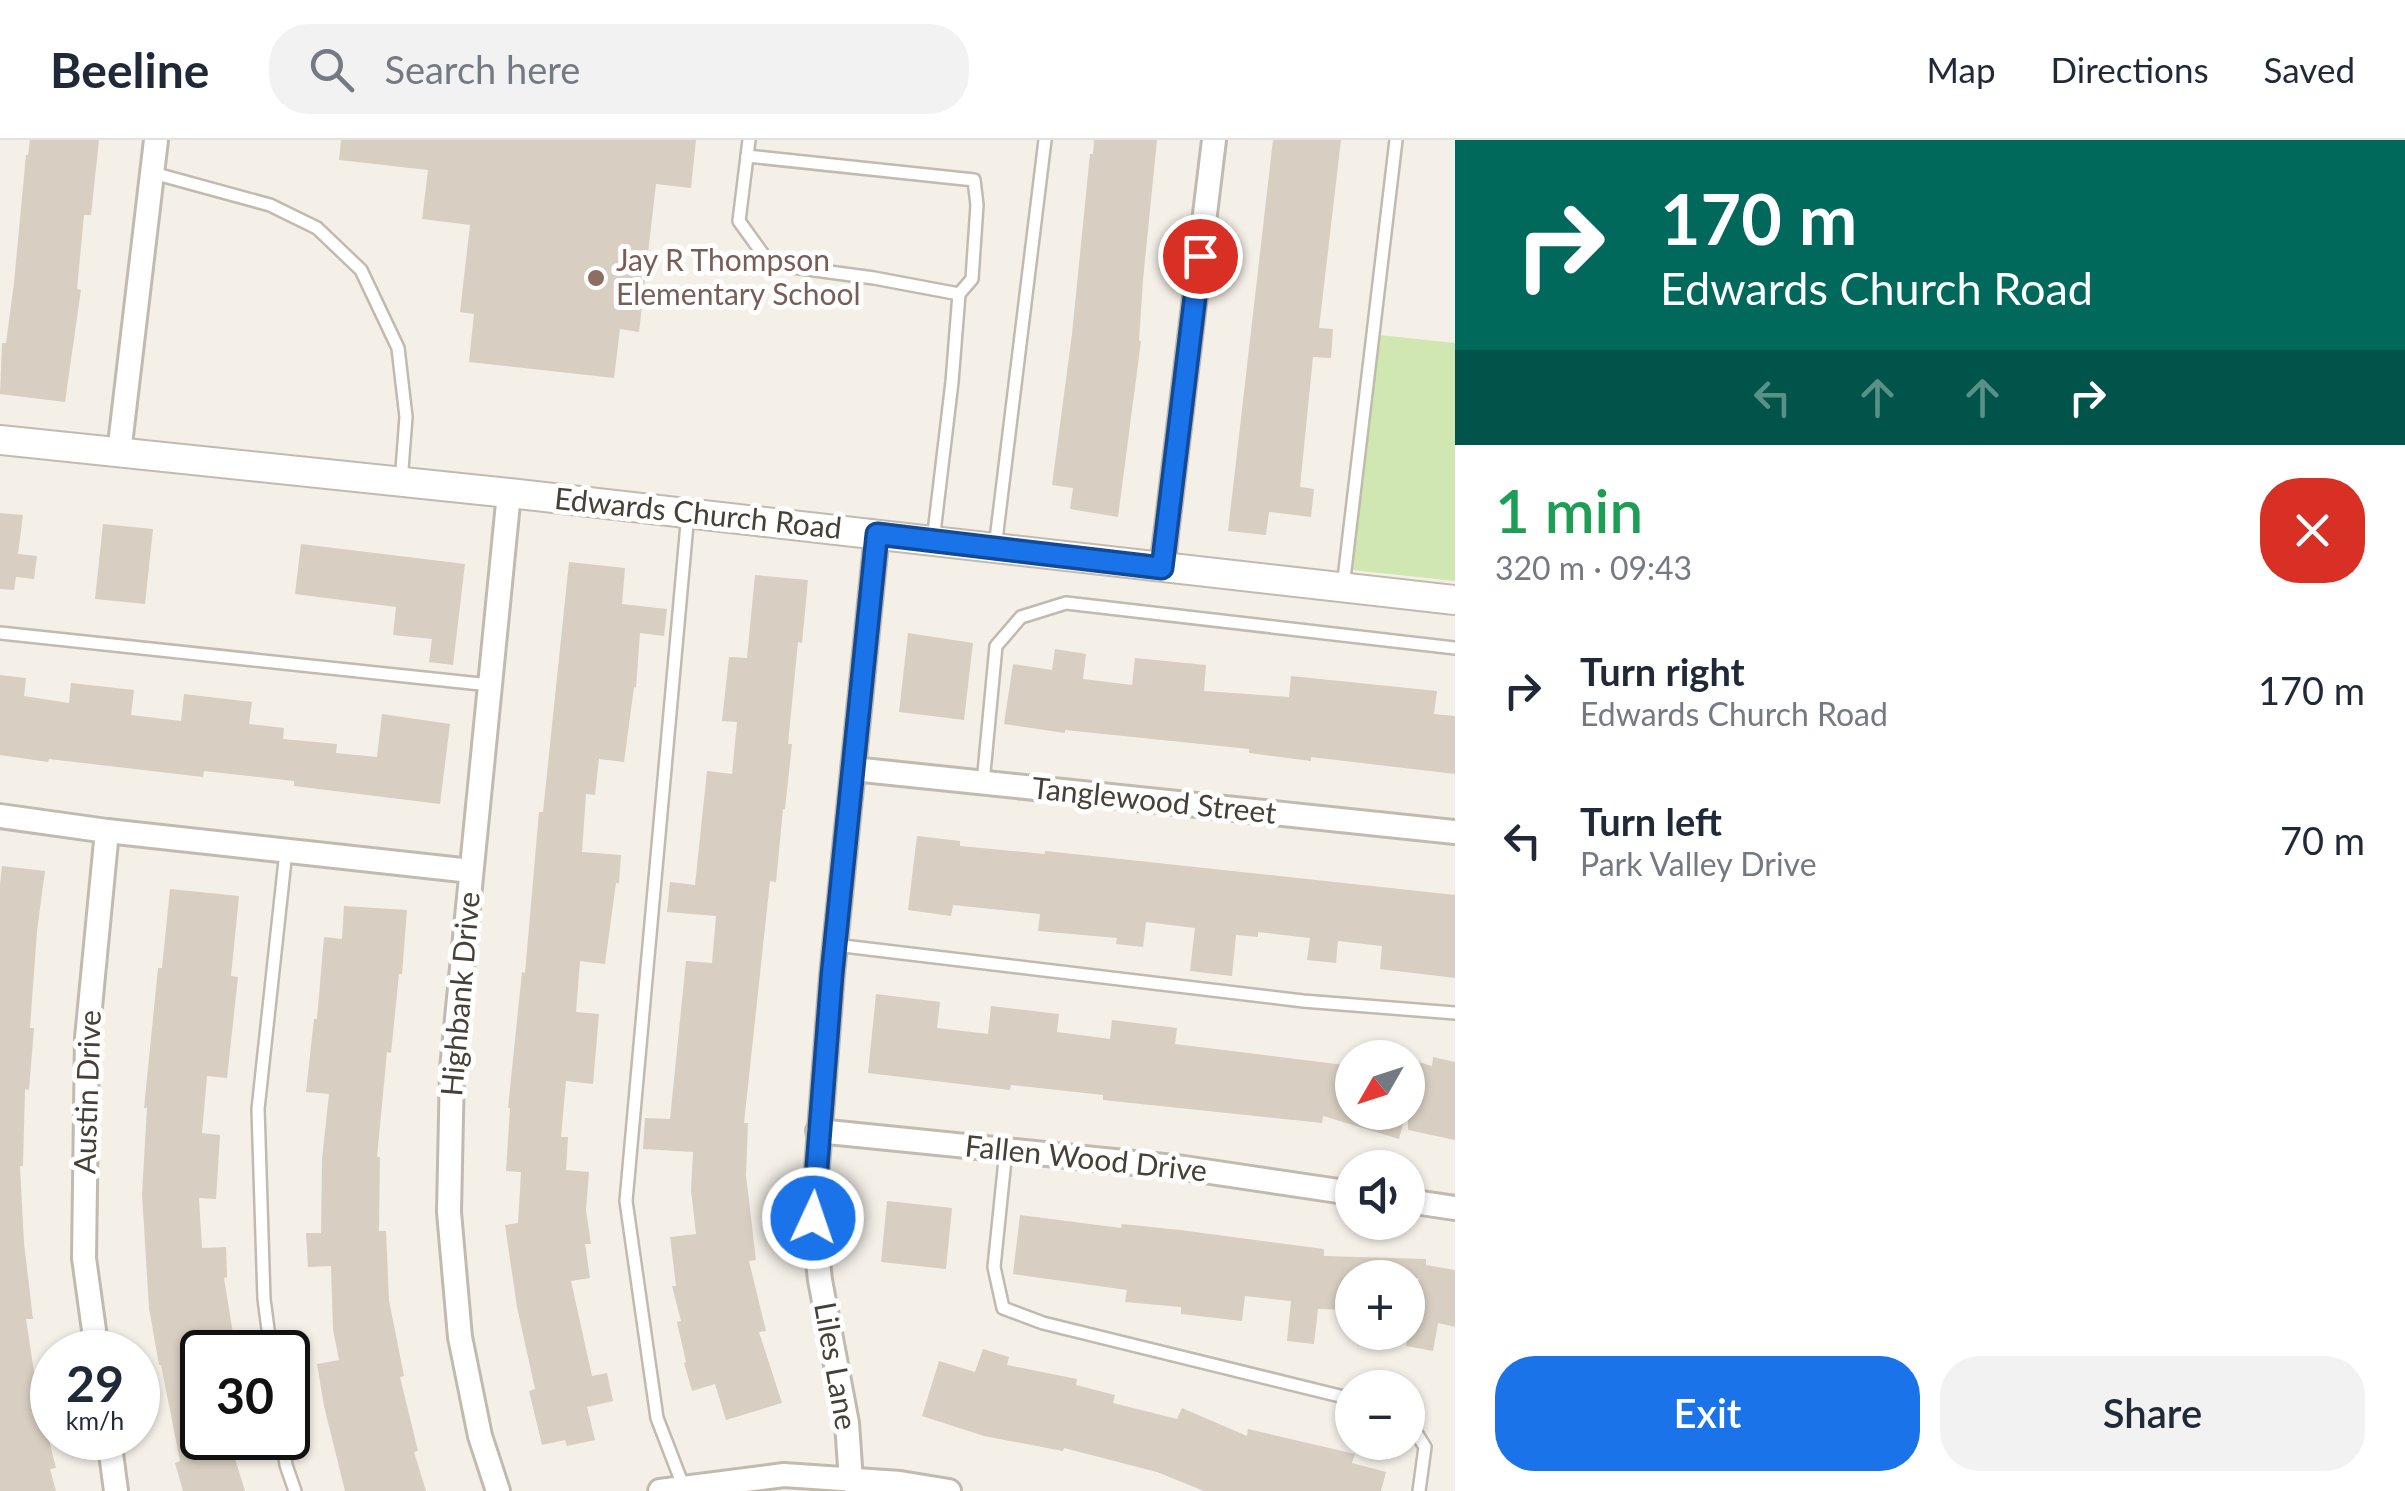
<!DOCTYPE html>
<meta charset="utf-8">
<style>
body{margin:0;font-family:Lato,sans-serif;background:#f2f2f3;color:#1f2937;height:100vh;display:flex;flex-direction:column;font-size:38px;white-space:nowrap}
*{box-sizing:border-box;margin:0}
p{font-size:32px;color:#747a83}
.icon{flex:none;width:55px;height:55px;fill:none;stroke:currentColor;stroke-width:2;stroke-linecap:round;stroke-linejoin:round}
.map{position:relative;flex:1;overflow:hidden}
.details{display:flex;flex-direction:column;background:#fff;width:950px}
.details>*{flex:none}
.top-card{background:#00695c;color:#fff;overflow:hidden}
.needle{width:65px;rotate:231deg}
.buttons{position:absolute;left:1335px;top:900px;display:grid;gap:20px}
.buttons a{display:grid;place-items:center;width:90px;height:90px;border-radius:50%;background:#fff;box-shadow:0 2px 8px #0004;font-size:50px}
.speed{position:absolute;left:30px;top:1190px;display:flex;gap:20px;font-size:50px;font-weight:700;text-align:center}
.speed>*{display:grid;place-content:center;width:130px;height:130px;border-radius:50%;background:#fff;box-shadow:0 2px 8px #0004;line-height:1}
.speed small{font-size:25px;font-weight:400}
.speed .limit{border:5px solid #111;border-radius:15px;background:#fff;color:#111}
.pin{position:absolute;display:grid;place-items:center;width:85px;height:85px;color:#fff;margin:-42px;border:5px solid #fff;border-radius:50%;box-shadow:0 2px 10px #0007}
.me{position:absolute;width:110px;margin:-55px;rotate:3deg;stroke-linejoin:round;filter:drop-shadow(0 0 8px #0008)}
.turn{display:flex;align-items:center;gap:35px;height:210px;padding:0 40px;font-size:45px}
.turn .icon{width:130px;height:130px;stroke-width:2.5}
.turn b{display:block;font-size:70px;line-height:85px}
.lanes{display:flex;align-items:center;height:95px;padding:0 40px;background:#0003;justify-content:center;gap:50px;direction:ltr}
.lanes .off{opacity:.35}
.round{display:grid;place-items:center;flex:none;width:105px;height:105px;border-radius:40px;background:#f2f2f3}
.head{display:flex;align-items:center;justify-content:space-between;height:170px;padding:0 40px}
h1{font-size:60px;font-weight:600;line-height:75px;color:#1e9e55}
.cta{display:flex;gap:20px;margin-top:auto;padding:20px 40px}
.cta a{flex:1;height:115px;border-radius:40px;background:#1a73e8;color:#fff;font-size:40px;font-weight:600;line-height:115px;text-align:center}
.cta a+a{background:#f2f2f3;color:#1f2937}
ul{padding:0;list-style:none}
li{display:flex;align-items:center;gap:30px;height:150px;padding:0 40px}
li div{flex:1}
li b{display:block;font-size:38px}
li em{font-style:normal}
header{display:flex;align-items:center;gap:60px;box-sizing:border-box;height:140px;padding:0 50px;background:#fff;border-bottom:2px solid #e0e1e3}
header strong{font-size:48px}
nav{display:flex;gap:55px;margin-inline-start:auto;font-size:35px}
.search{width:700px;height:90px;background:#f2f2f3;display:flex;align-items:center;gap:25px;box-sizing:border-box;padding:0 35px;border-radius:40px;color:#747a83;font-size:38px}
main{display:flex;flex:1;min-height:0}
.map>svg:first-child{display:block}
.green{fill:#d0e7b2}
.building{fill:#d8cec1}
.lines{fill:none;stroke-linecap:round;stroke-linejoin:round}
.service-casing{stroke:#c2baae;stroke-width:16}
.minor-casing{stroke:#c2baae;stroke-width:28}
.tertiary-casing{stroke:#c2baae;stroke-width:32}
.service{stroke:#fff;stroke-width:11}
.minor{stroke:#fff;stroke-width:22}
.tertiary{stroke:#fff;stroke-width:28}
.route-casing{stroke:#114b97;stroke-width:25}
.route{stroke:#1a73e8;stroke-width:18}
.education-dot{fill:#8d6e63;stroke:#fff;stroke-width:4}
.labels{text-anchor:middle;stroke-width:10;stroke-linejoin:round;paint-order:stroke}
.education-label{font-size:30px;fill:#785e54;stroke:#fff;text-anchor:start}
.street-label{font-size:30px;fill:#474037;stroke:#fff}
</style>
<header>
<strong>Beeline</strong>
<div class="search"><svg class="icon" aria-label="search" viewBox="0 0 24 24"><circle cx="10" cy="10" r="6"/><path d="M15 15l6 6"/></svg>Search here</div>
<nav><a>Map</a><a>Directions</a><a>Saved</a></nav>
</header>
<main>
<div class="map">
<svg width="1455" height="1351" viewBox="0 0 1455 1351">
<rect width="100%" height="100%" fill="#f4f0e8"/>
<path class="green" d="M1379,195l76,8v238l-103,-11z"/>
<g class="building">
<path d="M30,0h69l-8,75h-7l-7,74 4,1 -16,112 -65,-8 2,-51h4l8,-60 12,-128h2z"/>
<path d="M341,0h355l-5,48 -35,-4 -17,148 -19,-3 -6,49 -145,-16 5,-48 -14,-2 10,-87 -48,-6 6,-49 -89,-10z"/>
<path d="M1094,0h63l-14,140 -4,61h2l-23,176 -48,-8 3,-21 -21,-3 20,-151 18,-180h3z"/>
<path d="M1273,0h68l-22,188 14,1 -2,29 -18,-1 -13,130 14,2 -3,28 -42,-5 -3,23 -38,-4z"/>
<path d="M0,373l23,2 -5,39 19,2 -3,23 -18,-2 -2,13 -14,-1z"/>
<path d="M103,384l50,5 -8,75 -50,-5z"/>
<path d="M301,404l164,20 -12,101 -24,-3 3,-23 -39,-4 3,-28 -101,-13z"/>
<path d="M569,422l56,6 -3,36 45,5 -3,27 -24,-3 -4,55 -2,-1 -10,75 -25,-3 -4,36 -9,-1 -4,58 39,3 -2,28h-3l-11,81 -25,-3 -4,51 23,2 -6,70 -27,-3 -5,56h7l-2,33 23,2 -3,38 5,34h-6l5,34 -19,3 21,95 15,-3 6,28 -26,6 8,33 -28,6 -2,-6 -23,5 -13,-54 6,-2 -18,-82 -12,-82 13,-2 3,-51 -15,-1 4,-63h-2l14,-136 3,1 14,-161h4z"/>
<path d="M755,435l53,5 -6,63 -4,-1 -10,102h4l-7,65h-2l-7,73 -6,-1 -26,242h4l-2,52 10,85 -7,1 17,70 -7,1 23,71 -56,17 -11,-36 -23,7 -8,-28 2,-1 -9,-40 4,-1 -9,-35h4l-6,-49 26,-3 -5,-44 2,-38 -50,-3 2,-31 25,1 16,-158 26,2 4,-47 -49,-4 3,-30 25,3 12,-114 25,3 5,-52 -15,-1 7,-64 18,1z"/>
<path d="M908,493l65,10 -9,77 -65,-8z"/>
<path d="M1055,509l31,5 -3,25 49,6 3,-27 71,7 -2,26 85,6 2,-21 146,15 -3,23 21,2v58l-144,-17v4l-62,-8v-4l-184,-19v3l-61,-9 9,-60 39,6z"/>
<path d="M0,535l26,3 -2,18 45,7 2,-20 63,7 -3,25 50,6 3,-27 68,8 -3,22 35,4 -1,11 54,5 -1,9 41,4 5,-43 68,10 -10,80 -146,-18v-5l-90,-10 -1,6 -154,-18 -1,3 -48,-7z"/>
<path d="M917,696l43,5v5l85,8v-3l57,6 353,38v83l-75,-9 2,-23 -44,-5 -2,22 -29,-3 3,-22 -52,-6v5l-22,-2 -4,41 -42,-5 5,-43 -49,-6 -3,25 -27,-3 1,-6 -79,-7 2,-17 -87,-9 -2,11 -43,-6z"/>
<path d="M2,726l43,5 -8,60 -7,97h4l-5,62 -4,-1 -2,77h-3l4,77 9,76h-7l13,85 1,-1 16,65 -6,1 6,22h-56v-606z"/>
<path d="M170,749l69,7 -8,80 7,1 -11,101 -20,-2 -5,57 18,2 -4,64 -17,-1 3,50 24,-1 1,30 -3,1 12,74h-34v103l29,-9 14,45h-62l-8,-28 5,-2 -19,-96h-2l-10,-57 -7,-114 5,-86h-3l14,-140h4z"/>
<path d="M344,766l63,4 -5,64h-3l-8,79 -4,-1 -10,105h3l-1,74h7l3,69 15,76 -4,1 18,74 -4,1 12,39h-81l-21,-85 -7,-42 22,-4 -6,-30 -2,-64 -23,1 -2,-34h15l1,-74 7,-65 -23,-2 8,-73h3l7,-82 18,2z"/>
<path d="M876,854l64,8 -3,26 51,6 3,-28 68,8 -2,18 53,7 2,-19 65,8 -2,16 177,22v46h54l-7,27 -76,-23 -1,7 -219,-23v-5l-92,-10 -1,5 -142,-17z"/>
<path d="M1433,917l22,5v78l-47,-10v-71l24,7z"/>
<path d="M887,1061l65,7 -6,61 -65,-7z"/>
<path d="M1020,1075l101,13 1,-4 58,6 144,19v7l102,3v6l29,5v57l-17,-4 -5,28 -27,-5 13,-68h-67v32l-34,-1 -4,35 -27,-3 4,-40 -46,-5 -3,25 -61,-7v-7l-56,-5 2,-12 -114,-16z"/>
<path d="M983,1209l26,8 -2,8 70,14 -1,6 39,10 -2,8 64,16 5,-11 65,28 1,-7 107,25 -3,9 34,9 -5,19h-177l-47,-19 -93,-24 -1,3 -79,-15 -62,-20 17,-55 36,11z"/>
</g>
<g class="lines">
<defs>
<g id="service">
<path d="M749,0l-10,81 31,43 104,14 85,16 -7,88 -19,159"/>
<path d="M747,16l227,24 3,25 -5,74 -13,15"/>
<path d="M153,33l117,32 47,23 44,42 37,78 8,69 -5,65"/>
<path d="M995,408l50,-408"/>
<path d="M1343,447l53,-447"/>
<path d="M0,493l490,52"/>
<path d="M983,643l13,-137 25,-29 45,-14 389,45"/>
<path d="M835,805l468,56 152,12"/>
<path d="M1006,1010l-12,117 9,41 40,15 309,76"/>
<path d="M271,1212l-7,-53 -6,-190 28,-258"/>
<path d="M1408,1280l17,27 -6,44"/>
<path d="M282,1298l4,27 9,26"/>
<path d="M684,1348l-27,-70 -31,-217 62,-688"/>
</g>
<g id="minor">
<path d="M119,313l37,-313"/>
<path d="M1162,428l52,-428"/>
<path d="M853,629l602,63"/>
<path d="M0,676l107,15 364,40"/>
<path d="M818,991l366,37 168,25"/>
<path d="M1408,1061l47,7"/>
<path d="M97,1212l-13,-94 3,-220 20,-207"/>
<path d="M109,1298l7,53"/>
<path d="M851,1341l-4,-58 -27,-143 -7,-62 19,-243 45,-441"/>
<path d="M498,1351l-18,-55 -20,-99 -11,-125 3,-143 57,-576"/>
<path d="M660,1351l124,-16 116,8 49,8"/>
</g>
<path id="tertiary" d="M0,300l509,53 946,107"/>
</defs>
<use href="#service" class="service-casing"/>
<use href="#minor" class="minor-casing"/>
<use href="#tertiary" class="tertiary-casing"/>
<use href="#service" class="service"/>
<use href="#minor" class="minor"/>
<use href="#tertiary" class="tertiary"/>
</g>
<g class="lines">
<defs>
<path id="route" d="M813,1078l19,-244 45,-440 285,34 38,-312"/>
</defs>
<use href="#route" class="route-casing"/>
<use href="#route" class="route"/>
</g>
<circle class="education-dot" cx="596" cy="138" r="10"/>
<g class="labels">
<g class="education-label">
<text x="616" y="131">Jay R Thompson<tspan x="616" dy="34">Elementary School</tspan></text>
</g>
<g class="street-label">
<text transform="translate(698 374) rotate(6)" y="10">Edwards Church Road</text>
<text transform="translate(1154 661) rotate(6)" y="10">Tanglewood Street</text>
<text transform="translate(461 854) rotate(-85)" y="10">Highbank Drive</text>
<text transform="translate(88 952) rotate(-88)" y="10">Austin Drive</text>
<text transform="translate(1086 1019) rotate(6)" y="10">Fallen Wood Drive</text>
<text transform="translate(835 1226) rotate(80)" y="10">Liles Lane</text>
</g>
</g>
</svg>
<div class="buttons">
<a><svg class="needle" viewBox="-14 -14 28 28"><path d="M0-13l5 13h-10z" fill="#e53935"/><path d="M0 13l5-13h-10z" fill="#747a83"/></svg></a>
<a><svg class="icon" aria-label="sound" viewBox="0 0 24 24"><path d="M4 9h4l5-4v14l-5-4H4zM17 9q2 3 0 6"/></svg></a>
<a>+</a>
<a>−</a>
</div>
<div class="speed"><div>29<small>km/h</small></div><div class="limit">30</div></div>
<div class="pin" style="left:1200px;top:116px;background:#d93025"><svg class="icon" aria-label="arrive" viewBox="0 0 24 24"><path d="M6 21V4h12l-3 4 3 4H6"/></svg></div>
<svg class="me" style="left:813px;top:1078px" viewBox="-20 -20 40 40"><circle r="17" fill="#1a73e8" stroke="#fff" stroke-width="3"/><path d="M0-11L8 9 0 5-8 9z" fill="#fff"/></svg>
</div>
<section class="details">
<div class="top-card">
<div class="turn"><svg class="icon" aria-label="right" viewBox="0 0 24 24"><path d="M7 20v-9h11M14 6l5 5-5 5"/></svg><div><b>170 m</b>Edwards Church Road</div></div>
<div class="lanes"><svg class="icon off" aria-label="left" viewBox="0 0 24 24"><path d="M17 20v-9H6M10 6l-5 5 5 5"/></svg><svg class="icon off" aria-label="ahead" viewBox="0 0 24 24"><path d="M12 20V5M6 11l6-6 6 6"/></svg><svg class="icon off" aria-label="ahead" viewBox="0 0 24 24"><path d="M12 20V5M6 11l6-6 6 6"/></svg><svg class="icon" aria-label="right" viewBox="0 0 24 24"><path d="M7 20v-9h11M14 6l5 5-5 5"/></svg></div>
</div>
<div class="head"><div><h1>1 min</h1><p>320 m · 09:43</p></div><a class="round" style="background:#d93025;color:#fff"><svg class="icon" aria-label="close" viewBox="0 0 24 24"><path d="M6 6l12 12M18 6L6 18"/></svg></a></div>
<ul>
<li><svg class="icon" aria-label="right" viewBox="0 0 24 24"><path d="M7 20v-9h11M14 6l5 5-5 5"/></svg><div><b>Turn right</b><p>Edwards Church Road</p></div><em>170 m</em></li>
<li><svg class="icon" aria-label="left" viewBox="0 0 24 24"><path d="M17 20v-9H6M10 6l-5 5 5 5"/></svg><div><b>Turn left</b><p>Park Valley Drive</p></div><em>70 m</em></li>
</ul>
<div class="cta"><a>Exit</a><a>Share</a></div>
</section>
</main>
